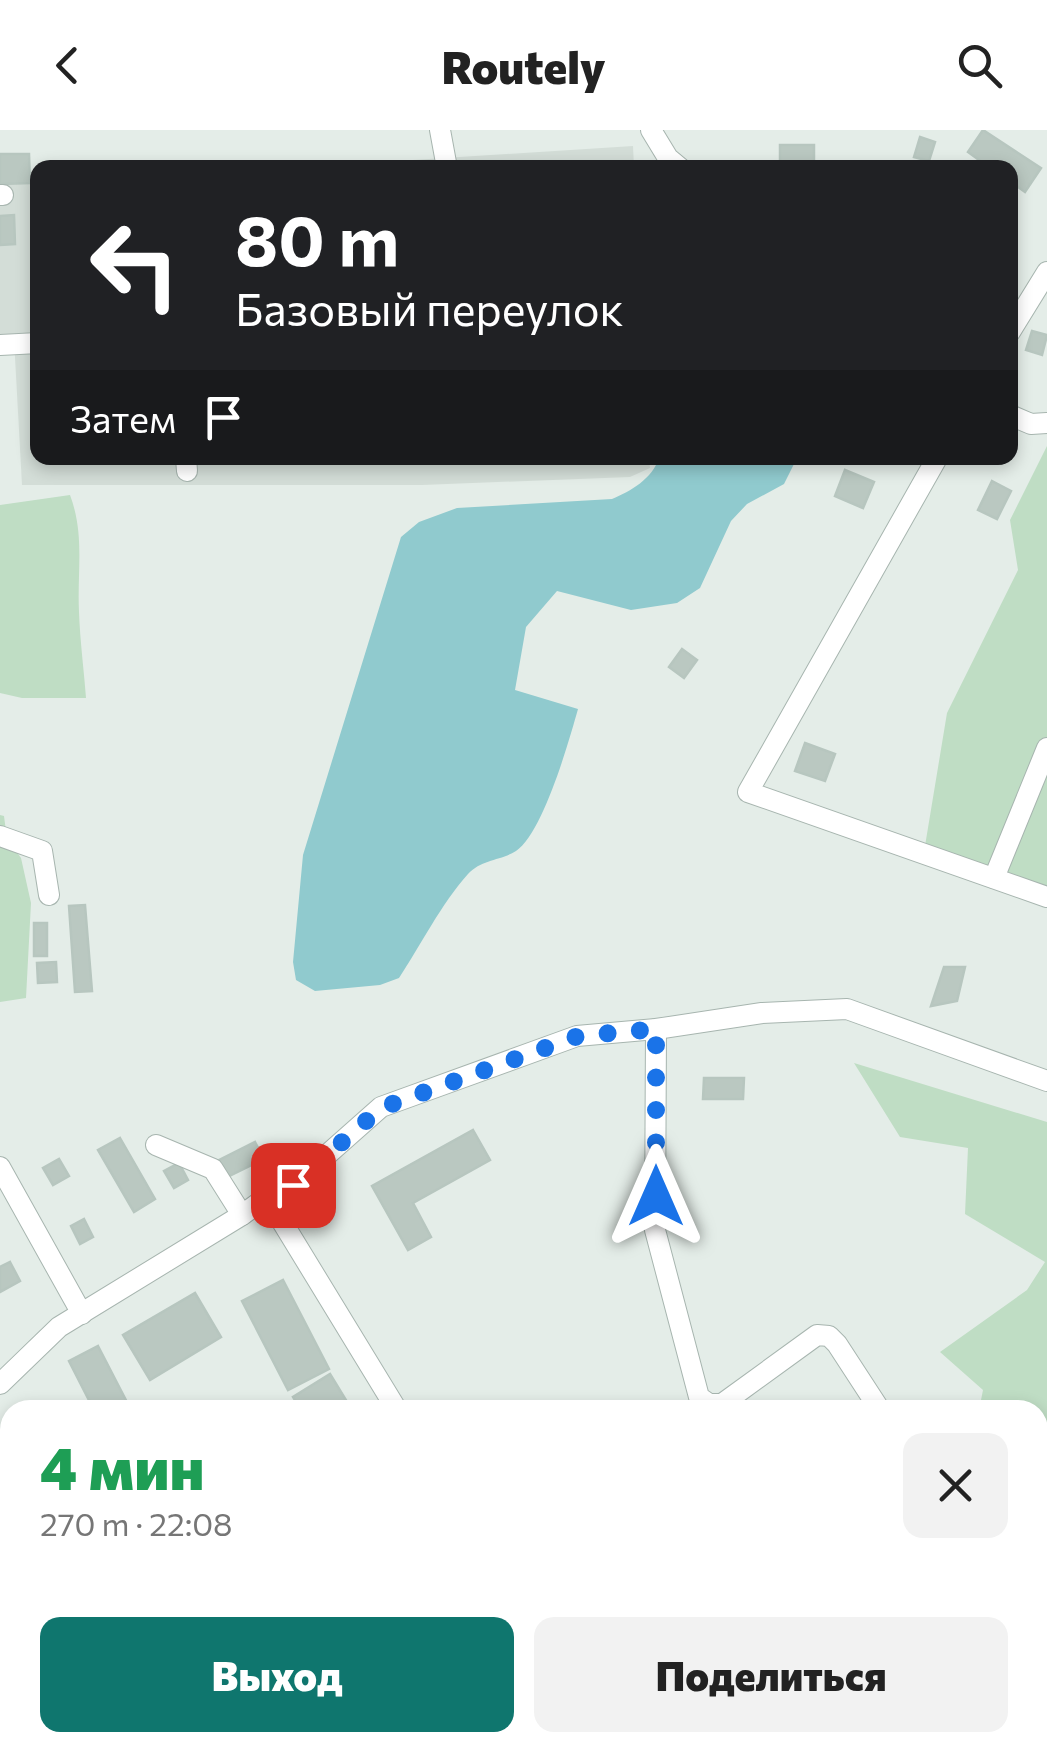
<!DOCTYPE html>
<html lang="ru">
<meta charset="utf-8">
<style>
body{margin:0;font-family:Commissioner,sans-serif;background:#f2f2f2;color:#222;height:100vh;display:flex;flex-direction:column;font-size:38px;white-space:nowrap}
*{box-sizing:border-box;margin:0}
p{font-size:32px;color:#767676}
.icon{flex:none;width:55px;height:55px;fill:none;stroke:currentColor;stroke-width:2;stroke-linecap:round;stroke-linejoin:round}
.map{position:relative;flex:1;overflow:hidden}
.panel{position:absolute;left:0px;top:1270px;width:1048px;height:352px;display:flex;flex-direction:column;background:#fff;border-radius:30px 30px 0 0;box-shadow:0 5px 15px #0003}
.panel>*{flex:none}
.guide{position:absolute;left:30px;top:30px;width:988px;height:305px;border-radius:20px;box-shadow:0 5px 15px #0003;background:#202124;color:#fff;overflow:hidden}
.pin{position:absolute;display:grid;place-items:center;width:85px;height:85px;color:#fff;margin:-42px;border-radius:20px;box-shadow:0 5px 15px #0006}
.me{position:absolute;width:110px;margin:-55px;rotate:0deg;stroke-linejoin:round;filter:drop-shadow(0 0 8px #0008)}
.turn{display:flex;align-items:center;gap:35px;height:210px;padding:0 40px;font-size:45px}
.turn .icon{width:130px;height:130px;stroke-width:2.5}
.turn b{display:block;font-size:70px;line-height:85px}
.then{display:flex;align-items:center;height:95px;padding:0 40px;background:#0003;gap:20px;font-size:38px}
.round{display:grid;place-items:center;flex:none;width:105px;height:105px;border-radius:20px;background:#f2f2f2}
.overview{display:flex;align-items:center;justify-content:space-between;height:170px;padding:0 40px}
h1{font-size:60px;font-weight:800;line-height:75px;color:#1e9e55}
.primary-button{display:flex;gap:20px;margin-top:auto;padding:20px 40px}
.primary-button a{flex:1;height:115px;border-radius:20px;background:#0f766e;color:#fff;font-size:40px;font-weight:800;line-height:115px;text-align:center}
.primary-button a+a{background:#f2f2f2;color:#222}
header{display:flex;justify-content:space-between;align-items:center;height:130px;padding:0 40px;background:#fff;font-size:45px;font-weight:800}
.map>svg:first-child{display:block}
.built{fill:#d3ddd7}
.green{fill:#bfddc4}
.water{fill:#90cace}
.building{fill:#bac8c1;stroke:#b7c6bf;stroke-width:2.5}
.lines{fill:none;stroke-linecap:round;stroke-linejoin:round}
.minor-casing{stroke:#a7b5af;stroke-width:22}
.minor{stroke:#fff;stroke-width:20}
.route{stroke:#1a73e8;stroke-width:18;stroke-dasharray:0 32.4}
</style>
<header><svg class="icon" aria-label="back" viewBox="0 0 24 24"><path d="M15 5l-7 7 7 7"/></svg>Routely<svg class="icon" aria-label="search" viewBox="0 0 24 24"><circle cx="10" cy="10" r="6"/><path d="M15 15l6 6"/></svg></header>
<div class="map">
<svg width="1047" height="1622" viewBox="0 0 1047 1622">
<rect width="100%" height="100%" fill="#e4ede8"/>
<g class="built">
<path d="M633,16l1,21 -370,1 149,-8z"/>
<path d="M0,39l37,3 1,286h611l1,10 -20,9 -208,8h-400l-8,-146 -14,1z"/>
</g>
<g class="green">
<path d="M1047,316v443l-122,-43 22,-133 71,-143 -8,-50z"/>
<path d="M70,365c15,40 7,76 9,117 1,29 5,58 7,86h-64l-22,-5v-188z"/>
<path d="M0,685l4,1 3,23 14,19 10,45 -5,95 -26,4z"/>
<path d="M854,933l193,59v347l-9,5v-64h-59l4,-20 -43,-38 87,-62 18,-28 -80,-48 3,-66 -68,-11z"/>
<path d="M595,1613v-1l123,1 -14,9h-116z"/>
</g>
<path class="water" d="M659,328h138l-13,26 -37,20 -16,17 -31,67 -23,15 -46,7 -74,-19 -31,36 -11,63 63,19c-9,32 -35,124 -62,142 -16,10 -34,8 -48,23 -27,30 -47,71 -69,104l-19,7 -65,6 -19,-11 -3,-18 10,-107 98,-318 18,-15 38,-14 155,-9c19,-8 40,-20 47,-41z"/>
<g class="building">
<path d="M983,0l58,38 -16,24 -15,-11v-13h-20l-22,-16z"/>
<path d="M920,7l15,5 -6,19 -15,-4z"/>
<rect x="780" y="15" width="34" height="23"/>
<path d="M0,24h29l1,29 -30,1z"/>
<path d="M14,85l1,29 -15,1v-29z"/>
<path d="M1032,201l15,4 -5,20 -16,-5z"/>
<path d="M845,340l29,12 -11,26 -28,-12z"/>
<path d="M992,351l19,10 -14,28 -19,-9z"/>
<path d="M682,519l15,11 -13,18 -15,-11z"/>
<path d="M805,613l30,11 -10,27 -30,-10z"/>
<path d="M85,775l7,86 -17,1 -6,-86z"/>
<rect x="34" y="793" width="13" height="33"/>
<path d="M56,832l1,20 -19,1 -1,-20z"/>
<path d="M944,837h21l-8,34 -26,5z"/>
<path d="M704,948h40l-1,21h-40z"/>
<path d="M473,1000l17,30 -77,43 18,34 -23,13 -36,-64z"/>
<path d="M120,1008l35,61 -21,13 -36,-62z"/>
<path d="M255,1012l9,17 -37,18 -8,-17z"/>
<path d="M59,1029l10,17 -16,9 -10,-17z"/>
<path d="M179,1033l9,17 -14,8 -10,-17z"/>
<path d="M84,1089l9,18 -13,7 -9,-18z"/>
<path d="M10,1132l10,19 -20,11v-25z"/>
<path d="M283,1150l46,89 -41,21 -46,-89z"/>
<path d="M195,1163l26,44 -71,43 -27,-45z"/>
<path d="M98,1216l33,64h-37l-25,-49z"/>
<path d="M330,1244l22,36h-51l-8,-13z"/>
<path d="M70,1612h30l3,10h-31z"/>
<path d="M482,1612h39l6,10h-40z"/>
</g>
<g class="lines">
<defs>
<g id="minor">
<path d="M440,0l7,38"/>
<path d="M651,0l17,28 12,10"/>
<path d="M0,65h3"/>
<path d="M1010,202l37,-60"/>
<path d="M0,215l38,-2"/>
<path d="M1010,285l21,9 16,-1"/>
<path d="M186,328l1,13"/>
<path d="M937,328l-189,334 299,105"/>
<path d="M0,706l42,15 7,44"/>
<path d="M994,748l53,-130"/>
<path d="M656,899l-1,201 44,167 10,7h13l95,-69 12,1 8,8 43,66"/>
<path d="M156,1015l57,24 29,46"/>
<path d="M0,1037l82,147"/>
<path d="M267,1067l130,213"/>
<path d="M0,1254l59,-57 183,-112 25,-18 26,-12 88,-78 196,-71 79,-7 106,-16 85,-4 200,72"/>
<path d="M0,1374l10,3"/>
<path d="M0,1465l10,14"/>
<path d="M1038,1493l9,-5"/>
<path d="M126,1612l2,10"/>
<path d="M217,1612l4,10"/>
<path d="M295,1622l12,-10"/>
</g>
</defs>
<use href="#minor" class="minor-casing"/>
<use href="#minor" class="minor"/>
</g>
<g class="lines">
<path class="route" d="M293,1055l88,-77 197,-72 78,-7v167"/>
</g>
</svg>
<div class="pin" style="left:293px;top:1055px;background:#d93025"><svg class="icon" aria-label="arrive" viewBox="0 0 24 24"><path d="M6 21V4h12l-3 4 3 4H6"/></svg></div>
<svg class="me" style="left:656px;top:1066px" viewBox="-20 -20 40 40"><path d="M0-17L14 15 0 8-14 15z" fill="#1a73e8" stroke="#fff" stroke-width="4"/></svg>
<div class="guide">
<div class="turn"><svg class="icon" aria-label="left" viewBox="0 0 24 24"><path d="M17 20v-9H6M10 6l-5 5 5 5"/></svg><div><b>80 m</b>Базовый переулок</div></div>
<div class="then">Затем<svg class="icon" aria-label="arrive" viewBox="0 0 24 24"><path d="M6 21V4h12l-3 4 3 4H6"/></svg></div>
</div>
<section class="panel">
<div class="overview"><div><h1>4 мин</h1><p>270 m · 22:08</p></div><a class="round"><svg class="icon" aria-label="close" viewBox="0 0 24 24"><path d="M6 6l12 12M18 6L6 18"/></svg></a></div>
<div class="primary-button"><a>Выход</a><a>Поделиться</a></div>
</section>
</div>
